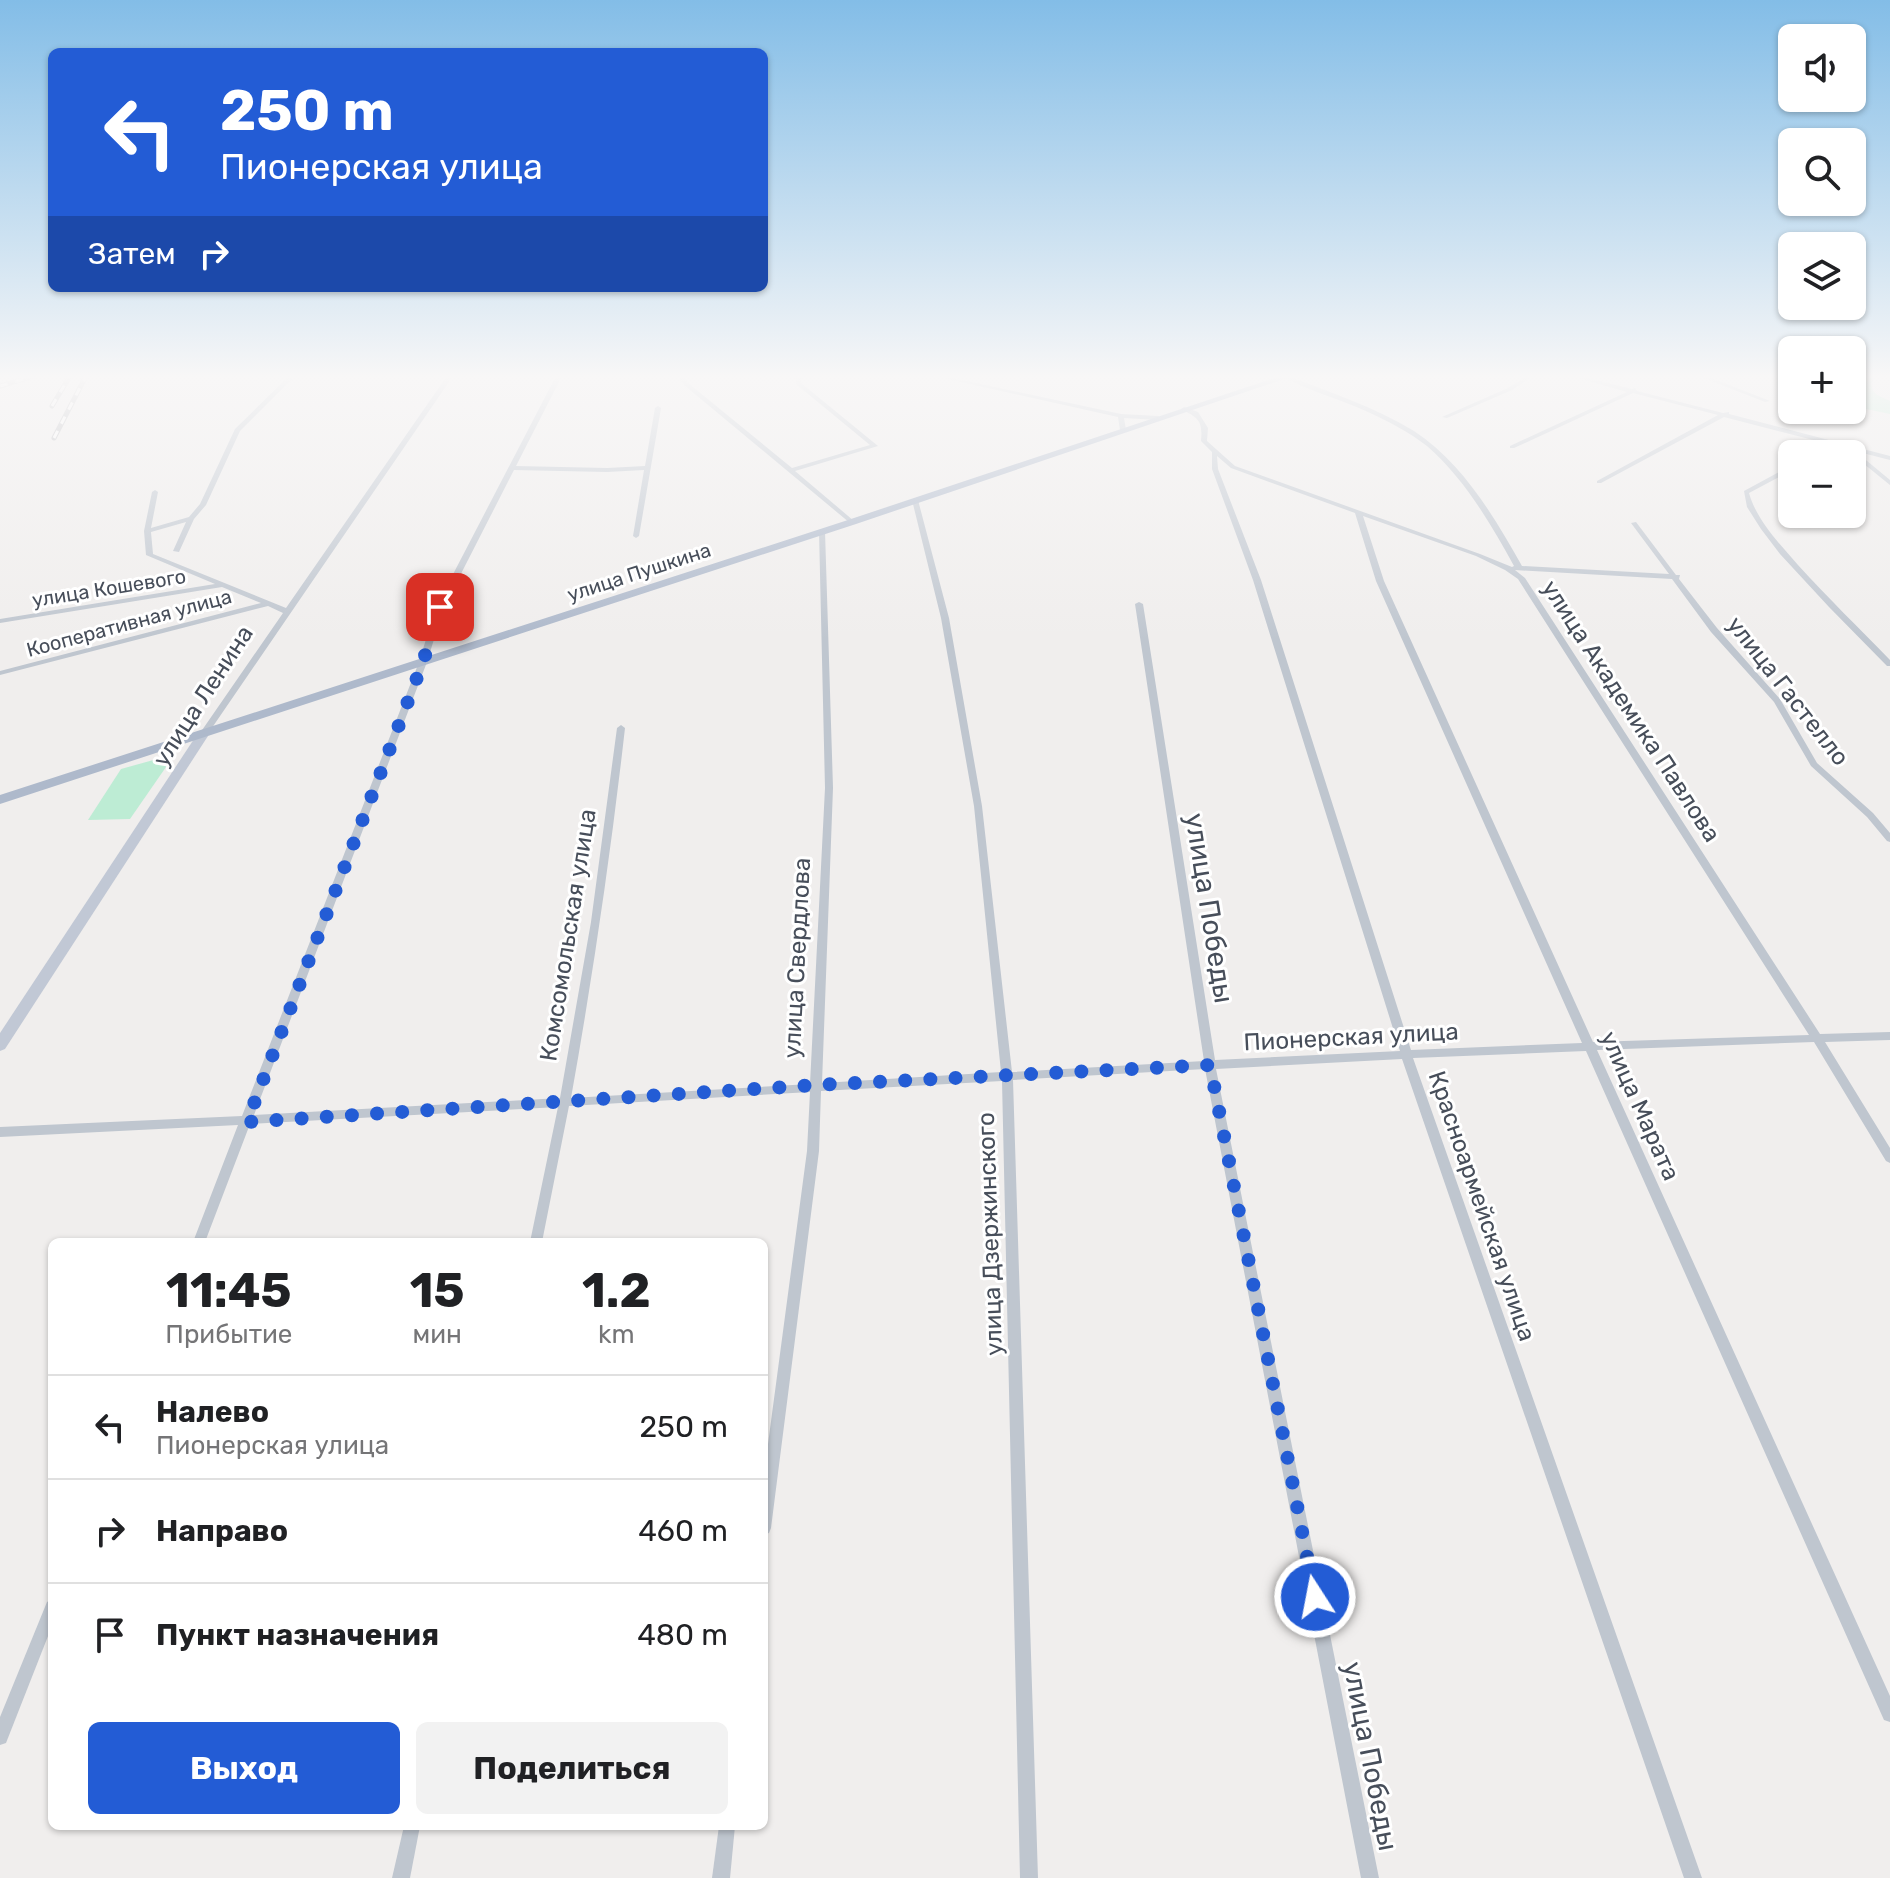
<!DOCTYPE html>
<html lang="ru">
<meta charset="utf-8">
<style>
body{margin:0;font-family:Rubik,sans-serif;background:#f2f2f2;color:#202124;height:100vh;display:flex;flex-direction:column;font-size:30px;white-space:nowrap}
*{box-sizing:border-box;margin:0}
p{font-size:26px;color:#757577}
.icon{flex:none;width:44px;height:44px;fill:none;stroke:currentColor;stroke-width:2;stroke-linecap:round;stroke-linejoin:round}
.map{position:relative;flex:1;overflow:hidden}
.sheet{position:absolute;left:48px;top:1238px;width:720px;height:592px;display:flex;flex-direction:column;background:#fff;border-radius:12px;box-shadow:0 2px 6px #0004}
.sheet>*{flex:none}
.guide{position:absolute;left:48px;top:48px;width:720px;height:244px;border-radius:12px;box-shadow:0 2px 6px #0004;background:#235cd5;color:#fff;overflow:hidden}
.buttons{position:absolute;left:1778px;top:24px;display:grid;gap:16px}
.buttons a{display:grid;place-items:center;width:88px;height:88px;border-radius:12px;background:#fff;box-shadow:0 2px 6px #0004;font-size:40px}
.pin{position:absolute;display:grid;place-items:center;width:68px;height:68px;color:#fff;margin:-34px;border-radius:16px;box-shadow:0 4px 12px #0006}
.me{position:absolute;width:88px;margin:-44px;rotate:349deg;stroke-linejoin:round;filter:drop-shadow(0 0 6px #0008)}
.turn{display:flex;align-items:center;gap:28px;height:168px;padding:0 40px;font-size:36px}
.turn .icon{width:104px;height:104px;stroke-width:2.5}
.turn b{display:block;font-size:56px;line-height:68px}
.then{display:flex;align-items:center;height:76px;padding:0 40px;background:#0003;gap:16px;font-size:30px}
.eta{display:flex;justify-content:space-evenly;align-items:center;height:136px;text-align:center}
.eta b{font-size:48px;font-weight:700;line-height:56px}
.action{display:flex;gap:16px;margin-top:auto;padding:16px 40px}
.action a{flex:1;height:92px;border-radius:12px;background:#235cd5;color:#fff;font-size:32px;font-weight:700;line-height:92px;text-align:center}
.action a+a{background:#f2f2f2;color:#202124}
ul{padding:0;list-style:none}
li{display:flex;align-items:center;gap:24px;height:104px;padding:0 40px;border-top:2px solid #e0e0e0}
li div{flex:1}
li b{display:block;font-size:30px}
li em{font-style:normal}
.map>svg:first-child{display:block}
.green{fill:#bdecd4}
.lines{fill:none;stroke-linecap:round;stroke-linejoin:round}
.street{fill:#bfc6cf;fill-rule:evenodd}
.secondary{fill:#c1c8d5;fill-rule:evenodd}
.primary{fill:#aeb9cb;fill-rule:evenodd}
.rail-casing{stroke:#b0b2b7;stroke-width:5}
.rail{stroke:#fff;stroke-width:3;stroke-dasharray:8;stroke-linecap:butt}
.route{stroke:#235cd5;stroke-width:14;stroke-dasharray:0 25.2}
.labels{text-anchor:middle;stroke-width:6;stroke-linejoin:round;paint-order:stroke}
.far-street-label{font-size:20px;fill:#474e5a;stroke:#fff}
.street-label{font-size:24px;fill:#474e5a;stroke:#fff}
.near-street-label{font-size:28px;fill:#474e5a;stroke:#fff}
</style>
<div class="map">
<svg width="1890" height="1878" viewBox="0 0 1890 1878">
<rect width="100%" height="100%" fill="#f0eeed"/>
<g class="green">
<path d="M1852,376h27l-8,7c1,12 9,13 19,18v13l-38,-8z"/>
<path d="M175,754l-45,65 -42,1 33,-51z"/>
</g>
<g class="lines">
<g class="street">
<path d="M289,376h6l-55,55 -34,74 -12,14 -15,33 -6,-1 13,-29 -35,10 2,22 133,54 161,-232h6l-248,362h-6l-1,-2 85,-123 -15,-7 -268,69v-4l261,-68 -39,-16 -222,36v-4l215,-35 -69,-29 -2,-24 8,-39 3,-2 3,2 -7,36 38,-11 11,-13 35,-75z"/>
<path d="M556,376h6l-46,90 91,2 38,-2 10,-58 3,-2 3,2 -22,128 -3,2 -3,-2 11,-66 -37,2 -93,-2 -70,137 -17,55 -173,453 306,-17 31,-176 26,-194 4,-3 4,3c-14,124 -32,247 -54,370l239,-14 15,-296 -6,-257 3,-2 3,2 8,257 -11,295 179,-11 -27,-266 -33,-188 -29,-118 3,-2 3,2 31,118 33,188 30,266 192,-11 -69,-457 4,-2 4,2 72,456 185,-9 -147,-471 -41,-111v-17l-11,-11c2,-21 -3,-23 -20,-32l3,-2 14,5 10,16 -1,13 28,25 245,88 32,13 2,-1c-23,-42 -50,-88 -87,-120 -18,-14 -39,-25 -59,-34 -28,-13 -60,-21 -86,-36h7c42,17 86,31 125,55 48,31 81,87 108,135l147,8 -38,-51 5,-1 40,53h4l-1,4 38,49 63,71 37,64 56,50 17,20v9l-3,-1 -20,-24 -56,-51 -37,-64 -63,-70 -39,-53 -157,-9 10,8 295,456 70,-2v8l-65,2 65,106v15l-4,-2 -72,-119 -217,8 293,646v26l-6,-2 -298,-669 -173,7 289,820h-18l-282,-819 -186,10 163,809h-18l-156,-809 -192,11 25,798h-18l-18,-797 -181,10 -2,60 -48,377 -2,5 -5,2v-61l43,-323 3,-59 -241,14 -27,136h-12l28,-135 -308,17 -45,118h-12l45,-117 -238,12v-10l242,-11 177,-454 17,-55zM1217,456l14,12 124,45 21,68 206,462 -171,7 -150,-470 -43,-111zM1363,516l113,40 29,14 13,9 291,456 -216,7 -209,-461z"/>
<path d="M677,376h6l5,7 104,85 78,-23 -74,-61v-8h6l-1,7 77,63 -83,25 59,50v2h-4l-166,-138z"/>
<path d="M934,376h9l178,38 37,2 3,2 -3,2 -34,-2 2,12 -3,2 -3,-2 -2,-13z"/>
<path d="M1527,376h6l-21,14 -65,28 -5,-1 66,-29z"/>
<path d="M1571,376h8l53,13 3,-1 2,3 86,22 6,-1v2l161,42v4l-35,-9 35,29v5l-42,-34v-2l-13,-3 -15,8h-8l17,-10 -105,-27 -123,66h-4v-2l121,-66 -85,-22 -119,55h-4v-2l117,-54z"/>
<path d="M1699,376h7l64,25 -5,1z"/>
<path d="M1792,465v5l-43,23c8,28 30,50 49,72 30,33 61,63 92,95v6h-3l-58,-59 -49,-53 -19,-25 -14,-22 -3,-16z"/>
<path d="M52,1599v27l-46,117 -6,2v-28l47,-115z"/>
<path d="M404,1826h16l-10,52h-18z"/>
<path d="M719,1826h16l-5,52h-18z"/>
</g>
<path class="secondary" d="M202,732l6,4 -203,313 -5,2v-18l196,-297z"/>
<path class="primary" d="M1280,376h13l-437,148 -856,280v-9l848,-275z"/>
<defs>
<g id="rail">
<path d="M0,386l34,-10"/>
<path d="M52,406l18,-30"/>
<path d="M54,438l32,-62"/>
</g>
</defs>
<use href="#rail" class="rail-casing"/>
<use href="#rail" class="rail"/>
</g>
<linearGradient id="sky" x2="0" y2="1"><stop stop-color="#83bde7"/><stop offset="0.59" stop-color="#f8f7f7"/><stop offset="1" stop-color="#f8f7f7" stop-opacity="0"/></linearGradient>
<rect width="1890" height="639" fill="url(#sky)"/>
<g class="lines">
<path class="route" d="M440,607l-17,55 -176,460 569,-37 394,-20 105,532"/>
</g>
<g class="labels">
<g class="far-street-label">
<text transform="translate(639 572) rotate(-18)" y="7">улица Пушкина</text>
<text transform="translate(109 588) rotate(-9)" y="7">улица Кошевого</text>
<text transform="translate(129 623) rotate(-15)" y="7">Кооперативная улица</text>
</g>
<g class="street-label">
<text transform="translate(1788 691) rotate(52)" y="8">улица Гастелло</text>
<text transform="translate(203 696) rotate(-57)" y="8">улица Ленина</text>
<text transform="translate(1631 711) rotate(57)" y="8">улица Академика Павлова</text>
<text transform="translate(568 935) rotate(-81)" y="8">Комсомольская улица</text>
<text transform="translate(797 958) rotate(-87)" y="8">улица Свердлова</text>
<text transform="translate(1351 1037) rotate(-3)" y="8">Пионерская улица</text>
<text transform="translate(1640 1106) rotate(66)" y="8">улица Марата</text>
<text transform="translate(1482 1206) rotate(71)" y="8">Красноармейская улица</text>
<text transform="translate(990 1234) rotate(-92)" y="8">улица Дзержинского</text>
</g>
<g class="near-street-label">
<text transform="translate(1210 908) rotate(81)" y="10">улица Победы</text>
<text transform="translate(1371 1756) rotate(79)" y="10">улица Победы</text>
</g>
</g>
</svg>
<div class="buttons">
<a><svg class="icon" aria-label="sound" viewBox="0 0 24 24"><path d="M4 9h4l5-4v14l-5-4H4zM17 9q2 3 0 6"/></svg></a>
<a><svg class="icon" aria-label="search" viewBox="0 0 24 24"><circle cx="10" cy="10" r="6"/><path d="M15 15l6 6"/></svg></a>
<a><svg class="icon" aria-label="layers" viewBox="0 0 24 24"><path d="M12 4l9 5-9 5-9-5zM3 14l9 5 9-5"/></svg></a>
<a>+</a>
<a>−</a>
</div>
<div class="pin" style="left:440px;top:607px;background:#d93025"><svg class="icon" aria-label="arrive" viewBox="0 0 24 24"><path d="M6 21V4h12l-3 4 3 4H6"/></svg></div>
<svg class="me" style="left:1315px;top:1597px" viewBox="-20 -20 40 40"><circle r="17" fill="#235cd5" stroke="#fff" stroke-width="3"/><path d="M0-11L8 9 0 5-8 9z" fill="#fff"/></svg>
<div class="guide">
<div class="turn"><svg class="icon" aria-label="left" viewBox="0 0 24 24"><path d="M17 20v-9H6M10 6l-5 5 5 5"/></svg><div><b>250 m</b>Пионерская улица</div></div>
<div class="then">Затем<svg class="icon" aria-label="right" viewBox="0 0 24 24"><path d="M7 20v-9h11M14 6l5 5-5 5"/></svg></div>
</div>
<section class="sheet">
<div class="eta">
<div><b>11:45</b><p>Прибытие</p></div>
<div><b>15</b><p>мин</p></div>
<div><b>1.2</b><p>km</p></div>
</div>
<ul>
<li><svg class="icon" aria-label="left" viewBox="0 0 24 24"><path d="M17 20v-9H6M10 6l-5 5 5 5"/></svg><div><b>Налево</b><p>Пионерская улица</p></div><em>250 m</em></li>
<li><svg class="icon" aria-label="right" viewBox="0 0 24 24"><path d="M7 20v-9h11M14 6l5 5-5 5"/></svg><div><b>Направо</b></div><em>460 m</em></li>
<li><svg class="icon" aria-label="arrive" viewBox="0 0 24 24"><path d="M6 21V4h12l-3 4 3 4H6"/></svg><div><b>Пункт назначения</b></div><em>480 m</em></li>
</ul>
<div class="action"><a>Выход</a><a>Поделиться</a></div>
</section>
</div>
